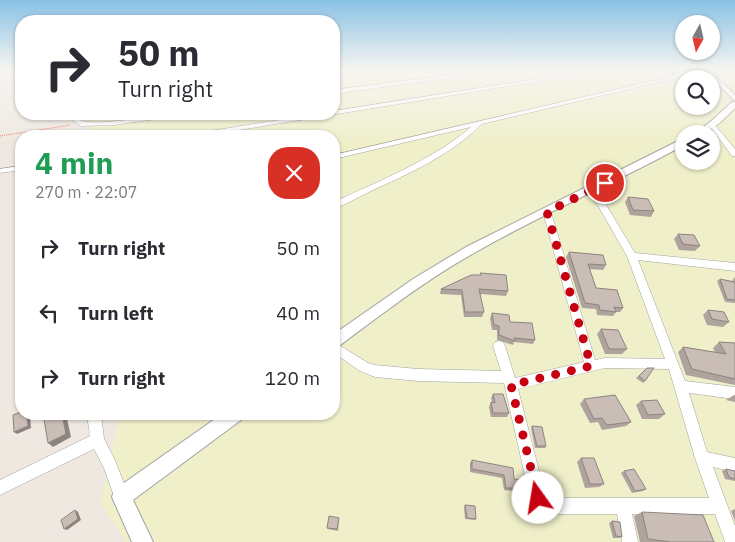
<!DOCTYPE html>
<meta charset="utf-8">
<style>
body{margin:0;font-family:"IBM Plex Sans",sans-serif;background:#f2f2f3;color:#2b2b33;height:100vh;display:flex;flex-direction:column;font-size:19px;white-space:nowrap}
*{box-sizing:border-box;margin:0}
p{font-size:16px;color:#7c7c81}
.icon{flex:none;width:28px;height:28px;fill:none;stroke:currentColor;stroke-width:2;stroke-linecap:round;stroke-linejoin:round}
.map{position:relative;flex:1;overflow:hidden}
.side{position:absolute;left:15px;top:130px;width:325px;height:290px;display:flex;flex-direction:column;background:#fff;border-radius:20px;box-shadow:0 1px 4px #0004}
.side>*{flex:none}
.hud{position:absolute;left:15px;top:15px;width:325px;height:105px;border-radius:20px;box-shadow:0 1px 4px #0004;background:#fff;color:#2b2b33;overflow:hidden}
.needle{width:32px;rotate:188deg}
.buttons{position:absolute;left:675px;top:15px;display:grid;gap:10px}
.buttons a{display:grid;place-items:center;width:45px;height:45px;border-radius:50%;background:#fff;box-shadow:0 1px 4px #0004;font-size:25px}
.pin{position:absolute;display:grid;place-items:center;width:42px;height:42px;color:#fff;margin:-21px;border:2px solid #fff;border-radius:50%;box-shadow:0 1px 5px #0007}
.me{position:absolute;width:55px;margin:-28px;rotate:347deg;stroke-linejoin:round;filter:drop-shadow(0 0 4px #0008)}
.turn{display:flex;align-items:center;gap:18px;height:105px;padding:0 20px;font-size:22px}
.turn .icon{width:65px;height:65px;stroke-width:2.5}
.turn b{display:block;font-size:35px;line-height:42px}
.round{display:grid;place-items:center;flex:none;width:52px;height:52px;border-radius:20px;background:#f2f2f3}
.summary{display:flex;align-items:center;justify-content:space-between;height:85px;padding:0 20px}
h1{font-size:30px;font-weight:700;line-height:38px;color:#1e9e55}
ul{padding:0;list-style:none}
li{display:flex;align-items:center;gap:15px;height:65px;padding:0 20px}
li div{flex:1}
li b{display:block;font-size:19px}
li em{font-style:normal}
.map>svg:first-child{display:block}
.farmland{fill:#efefc9;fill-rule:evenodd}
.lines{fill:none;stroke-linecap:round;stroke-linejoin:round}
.minor-casing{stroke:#a2a2a2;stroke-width:1}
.tertiary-casing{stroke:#a2a2a2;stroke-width:2}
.path{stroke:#ff6360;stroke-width:1;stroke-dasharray:1 1;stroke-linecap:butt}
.minor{fill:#fff;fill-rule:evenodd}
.tertiary{fill:#fff;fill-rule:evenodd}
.wall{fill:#aea39d}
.shaded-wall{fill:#8d847f}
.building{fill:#cabdb6;stroke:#8d847f}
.route{stroke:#c70011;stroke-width:9;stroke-dasharray:0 16.2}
</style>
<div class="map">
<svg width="735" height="542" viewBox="0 0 735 542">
<rect width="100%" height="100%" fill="#eee8e0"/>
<path class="farmland" d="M334,70h401v472h-609l-26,-40 20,-88h214v-278h-243l-3,-22h246zM684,79h27v27h-27zM684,134h27v27h-27z"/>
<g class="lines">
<defs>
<g id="minor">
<path d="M490,70h15l-171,24v-4z"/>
<path d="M594,70h13l-405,66h-14l3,-2 127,-20h16v-3z"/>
<path d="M700,70h10l-228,54c-31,31 -74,50 -113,68 -11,5 -23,13 -35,16v-6c47,-22 97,-41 137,-75l-137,32v-4z"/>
<path d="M75,114h6l-3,5c15,10 80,-6 102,-5l-3,2 -63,9 -33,1 -10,-7z"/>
<path d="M710,124h4l21,25v7h-3l-22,-30z"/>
<path d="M21,166v4l-21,3v-4z"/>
<path d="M590,188h6l39,65 100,10v8l-97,-11 47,121 50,6v12l-46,-6 18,59 28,6v14l-22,-5 22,59v16h-10l-10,-28h-83l6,28h-16l-5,-28h-71c-7,-3 -13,-9 -16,-16l-26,-115 -86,-2 -43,-4 -15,-6 -26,-18v-11l34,21 7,2 43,4 83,2 -8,-25 2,-4 4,-1 4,1 2,4 10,32 69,-16 -41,-150 4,-3 4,3 44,148 10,-2 60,1 -38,-103 -38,-66zM605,368l64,1 26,89 14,40h-160l-4,-4 -27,-105z"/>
<path d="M87,414h14l3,25 11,21 14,37 -3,5 -5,3 -5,-3 -12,-34 -10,-19 -94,46v-15l90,-44z"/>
</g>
<g id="tertiary">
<path d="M703,70h7l25,25v6z"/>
<path d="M732,102h3v6c-13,13 -24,26 -43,26l17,-11z"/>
<path d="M684,138v7c-69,38 -142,69 -210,108 -48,27 -91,60 -135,93l-5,2v-14l79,-55 53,-32z"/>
<path d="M222,414h21l-2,6 -108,80 20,42h-21l-20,-45 2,-7z"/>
</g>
</defs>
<use href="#minor" class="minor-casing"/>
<use href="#tertiary" class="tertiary-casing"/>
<path class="path" d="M0,136l71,-11"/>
<use href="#minor" class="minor"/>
<use href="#tertiary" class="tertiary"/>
</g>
<g class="wall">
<path d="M663,70h18l-1,3 -8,2z"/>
<path d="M628,197l26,14 -3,6 -21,-2 -5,-13z"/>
<path d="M678,234l22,12 -5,5 -16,-1 -5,-11z"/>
<path d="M569,252l37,13 -3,5 -14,-1 7,19 27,20 -3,4h-4l-3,4 -16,-1 -1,-6 -14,-1 -16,-51z"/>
<path d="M480,273l28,18 -2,5 -26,-2 4,18 -2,5h-18l-3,-22 -21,-1 1,-5 39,-14z"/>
<path d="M735,277v26l-10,-1 -8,-21 3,-2 12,2z"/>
<path d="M708,310l21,12 -6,5 -16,-2 -4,-10z"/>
<path d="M492,313l18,9 25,18 -2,4 -19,-2 -1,3 -16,-5v-10h-5l-2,-12z"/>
<path d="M601,329l26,20 -5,5h-17l-8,-20z"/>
<path d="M719,342l16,1v42l-49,-10 -8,-23 5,-5 32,5 -2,-4z"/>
<path d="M647,368l-2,13 -2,2 -7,-5z"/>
<path d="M493,394l16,19 -2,4h-16l-2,-10 2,-5h1l-1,-4z"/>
<path d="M734,395h1v7l-9,-2z"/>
<path d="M584,399l47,23 -5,4 -24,4 -4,-8 -8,1 -10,-19z"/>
<path d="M641,401l24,13 -6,5h-17l-6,-14z"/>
<path d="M532,426l14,20 -1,2h-10l-4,-20z"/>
<path d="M581,458l23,26 -5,3 -14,1 -8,-26z"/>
<path d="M472,460l42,19 14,22 -3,3 -9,-1 -3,-12 -9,-1 -2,-12 -32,-6v-9z"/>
<path d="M726,469l9,2v10l-10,-2 -3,-8z"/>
<path d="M624,471l22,18 -3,2 -11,2 -11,-20z"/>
<path d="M465,505l11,14 -1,1 -10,-1 -1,-12z"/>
<path d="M735,509v12l-4,-10z"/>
<path d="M642,512l72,30h-74l-6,-26z"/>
<path d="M339,518l-1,13 -10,-2 -1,-1z"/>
<path d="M612,521l10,16 -3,1h-6l-4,-15z"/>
</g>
<g class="shaded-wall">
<path d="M681,70l-1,3 -8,2 1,-3z"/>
<path d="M27,414h3l1,14 -14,6 -3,-2z"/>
<path d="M62,414h4l5,23 -18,10 -5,-4z"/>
<path d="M75,510l3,2 3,8 -14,10 -3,-1z"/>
</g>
<g class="building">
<path d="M668,70h13l-8,2z"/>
<path d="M628,197l20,2 6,12 -21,-1z"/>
<path d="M678,234l16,1 6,11 -17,-2z"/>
<path d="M569,252l34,3 3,10 -18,-1 8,24 21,2 6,18 -9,-1 2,5 -16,-2 -1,-5 -14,-2z"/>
<path d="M480,273l26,2 2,16 -29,-2 5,23h-19l-3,-22 -21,-1 30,-14h10z"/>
<path d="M720,279l14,3 1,2v16l-8,-1z"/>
<path d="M708,310l16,2 5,10 -17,-3z"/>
<path d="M492,313l17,2 1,7 22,1 3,17 -21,-2 1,3 -16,-6v-9l-5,-1z"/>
<path d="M601,329l17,1 9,19h-18z"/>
<path d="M719,342l16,1v36l-43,-10 -9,-22 43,7z"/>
<path d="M647,368h7l-9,13 -6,-5z"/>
<path d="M493,394h10l6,19h-16l-2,-11 4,1z"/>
<path d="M615,395l16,27 -24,3 -5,-7 -8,1 -10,-20z"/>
<path d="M657,400l8,14 -17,1 -7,-14z"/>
<path d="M21,412v2h6l1,12 -14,6 -1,-17z"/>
<path d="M43,414h19l4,20 -18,9z"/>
<path d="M532,426l10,1 4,19h-9z"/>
<path d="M581,458h13l10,26h-14z"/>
<path d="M472,460l41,8 1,11 10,1 4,21h-10l-2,-13h-10l-2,-13 -32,-6z"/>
<path d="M634,469l12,20 -11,2 -11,-20z"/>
<path d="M726,469l9,2v8l-6,-2z"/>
<path d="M465,505l10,1 1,13 -9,-1z"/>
<path d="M75,510l3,9 -14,10 -3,-9z"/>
<path d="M642,512l61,3 11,27h-43l-23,-3z"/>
<path d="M329,516l10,2 -2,11 -10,-1z"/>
<path d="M612,521l8,1 2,15 -6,-1z"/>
</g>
<linearGradient id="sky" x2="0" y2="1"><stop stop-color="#89c2e5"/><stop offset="0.48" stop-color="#f7f5f1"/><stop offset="1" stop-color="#f7f5f1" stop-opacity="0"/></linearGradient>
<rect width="735" height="146" fill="url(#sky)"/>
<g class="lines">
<path class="route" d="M538,498l-27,-113 80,-19 -44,-154 58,-29"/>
</g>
</svg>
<div class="buttons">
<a><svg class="needle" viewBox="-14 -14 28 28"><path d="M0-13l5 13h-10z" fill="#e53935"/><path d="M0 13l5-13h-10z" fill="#7c7c81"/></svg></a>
<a><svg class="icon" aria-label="search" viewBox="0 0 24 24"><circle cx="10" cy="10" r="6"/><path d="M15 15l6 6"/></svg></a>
<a><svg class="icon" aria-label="layers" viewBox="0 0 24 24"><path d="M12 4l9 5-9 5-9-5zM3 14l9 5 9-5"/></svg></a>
</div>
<div class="pin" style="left:605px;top:183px;background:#d93025"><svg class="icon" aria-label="arrive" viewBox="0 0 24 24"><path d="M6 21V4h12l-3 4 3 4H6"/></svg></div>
<svg class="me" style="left:538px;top:498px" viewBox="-20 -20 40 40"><circle r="19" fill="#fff"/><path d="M0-13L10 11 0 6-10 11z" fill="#c70011"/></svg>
<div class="hud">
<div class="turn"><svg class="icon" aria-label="right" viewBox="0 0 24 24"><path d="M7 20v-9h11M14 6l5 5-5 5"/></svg><div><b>50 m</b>Turn right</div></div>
</div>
<section class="side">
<div class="summary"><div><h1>4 min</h1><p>270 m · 22:07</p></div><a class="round" style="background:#d93025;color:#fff"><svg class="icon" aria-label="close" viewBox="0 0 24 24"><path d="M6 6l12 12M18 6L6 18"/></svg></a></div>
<ul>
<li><svg class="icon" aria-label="right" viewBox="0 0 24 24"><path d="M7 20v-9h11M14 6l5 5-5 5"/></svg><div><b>Turn right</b></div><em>50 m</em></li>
<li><svg class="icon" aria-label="left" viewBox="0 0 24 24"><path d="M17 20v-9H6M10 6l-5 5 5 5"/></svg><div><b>Turn left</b></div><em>40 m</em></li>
<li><svg class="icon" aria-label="right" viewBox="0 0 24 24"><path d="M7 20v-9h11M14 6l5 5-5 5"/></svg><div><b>Turn right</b></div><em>120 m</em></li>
</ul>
</section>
</div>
